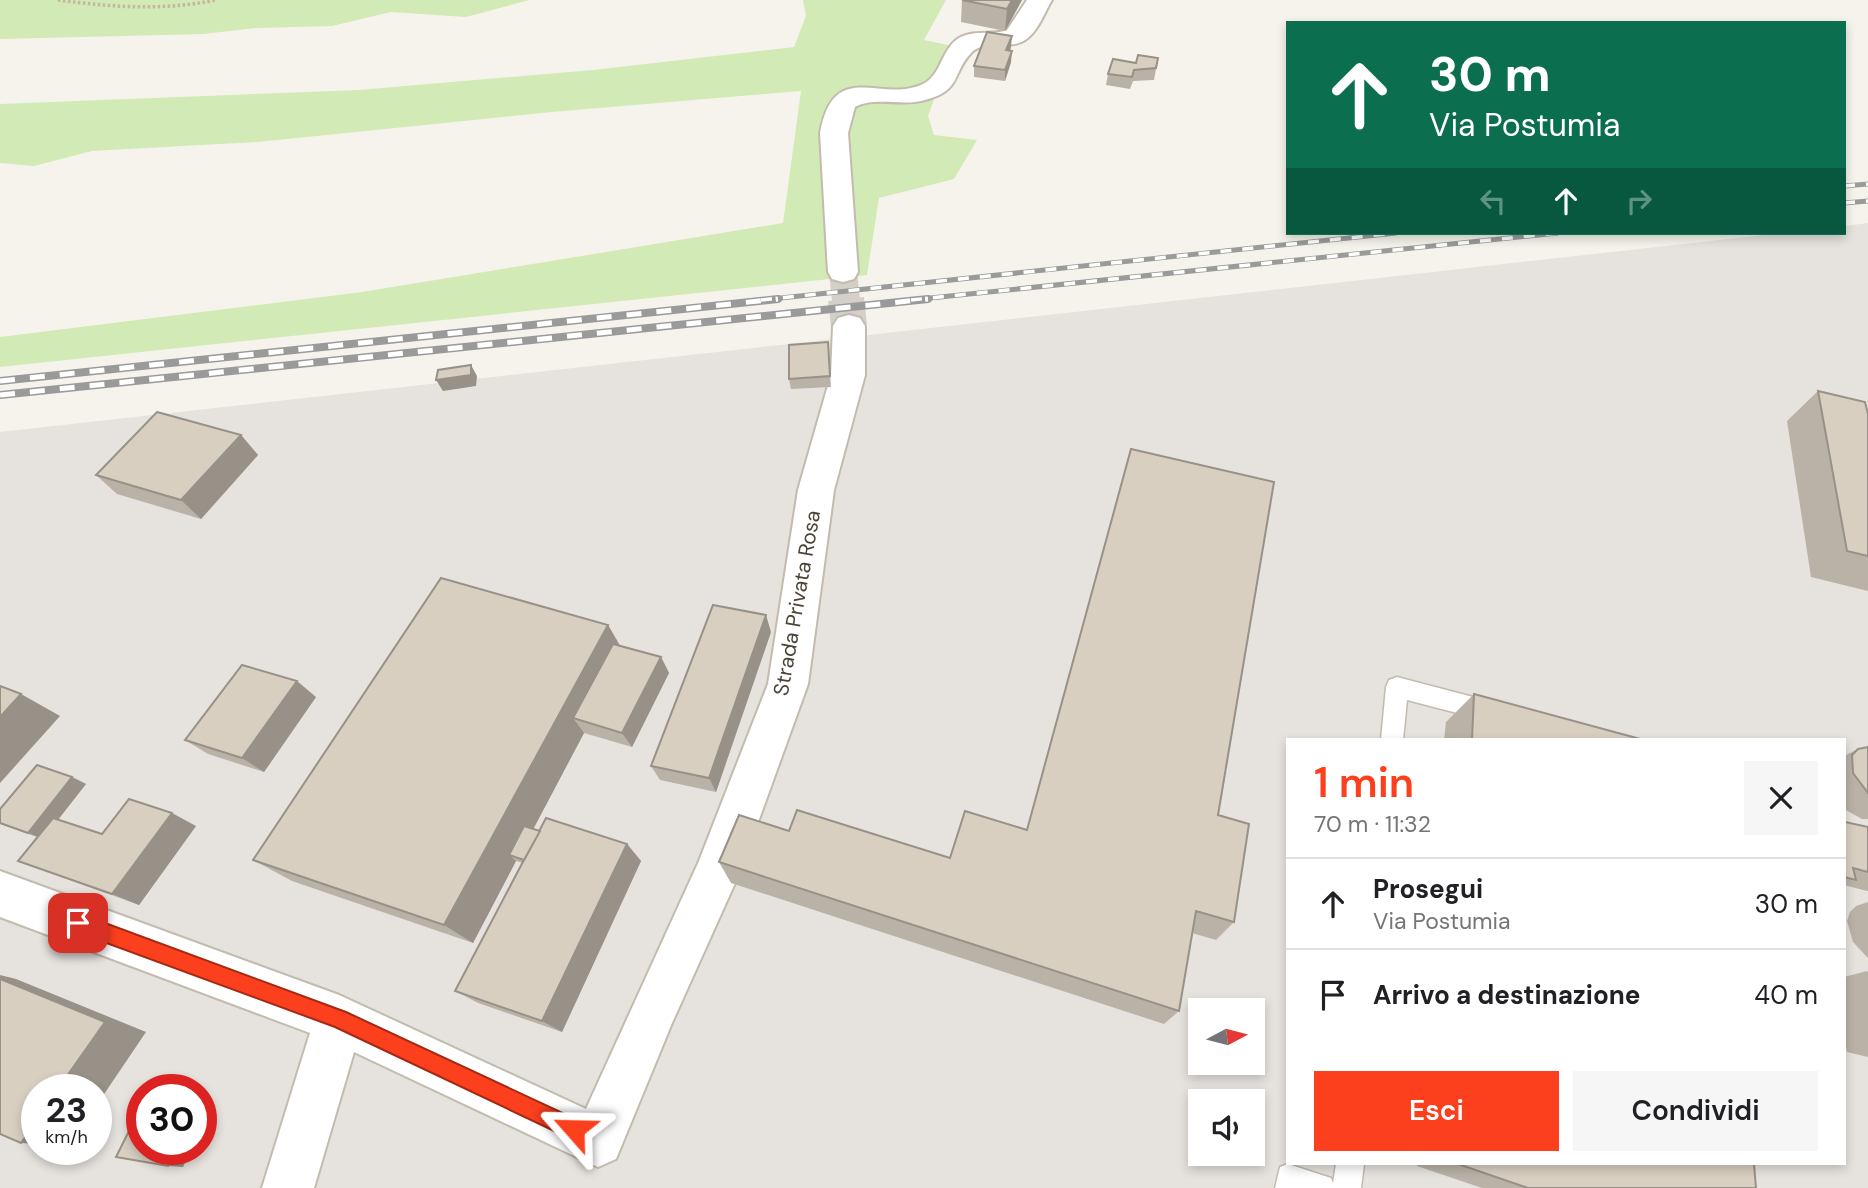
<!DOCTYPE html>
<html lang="it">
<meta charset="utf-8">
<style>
body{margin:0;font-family:"DM Sans",sans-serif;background:#f6f6f6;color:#202124;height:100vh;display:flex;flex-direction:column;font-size:26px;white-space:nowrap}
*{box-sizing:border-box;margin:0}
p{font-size:23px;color:#757577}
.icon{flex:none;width:38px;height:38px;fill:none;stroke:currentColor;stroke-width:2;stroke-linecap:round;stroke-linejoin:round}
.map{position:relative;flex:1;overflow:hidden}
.panel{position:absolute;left:1286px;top:738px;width:560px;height:427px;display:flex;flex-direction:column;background:#fff;border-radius:0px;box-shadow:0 4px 10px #0003}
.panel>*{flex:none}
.guide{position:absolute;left:1286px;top:21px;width:560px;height:214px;border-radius:0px;box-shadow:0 4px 10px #0003;background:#0b6e4f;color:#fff;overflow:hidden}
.needle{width:46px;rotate:83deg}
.buttons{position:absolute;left:1188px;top:998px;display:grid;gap:14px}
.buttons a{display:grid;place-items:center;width:77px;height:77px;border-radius:0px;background:#fff;box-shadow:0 4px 10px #0003;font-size:35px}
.speed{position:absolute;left:21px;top:1074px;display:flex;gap:14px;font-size:35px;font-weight:700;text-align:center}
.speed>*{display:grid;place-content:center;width:91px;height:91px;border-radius:50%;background:#fff;box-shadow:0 4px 10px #0003;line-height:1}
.speed small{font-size:18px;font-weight:400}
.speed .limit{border:10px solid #d22;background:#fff;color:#111}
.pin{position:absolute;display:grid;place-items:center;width:60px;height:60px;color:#fff;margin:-30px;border-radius:14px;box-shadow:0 4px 10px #0006}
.me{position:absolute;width:77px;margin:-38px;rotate:295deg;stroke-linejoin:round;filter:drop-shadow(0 0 5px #0008)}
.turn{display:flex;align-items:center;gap:24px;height:147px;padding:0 28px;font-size:32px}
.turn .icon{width:91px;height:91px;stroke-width:2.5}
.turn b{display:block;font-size:49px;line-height:60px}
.lanes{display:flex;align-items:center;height:66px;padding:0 28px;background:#0003;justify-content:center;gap:35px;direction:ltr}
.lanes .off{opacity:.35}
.round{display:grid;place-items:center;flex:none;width:74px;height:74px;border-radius:0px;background:#f6f6f6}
.headline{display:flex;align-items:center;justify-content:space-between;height:119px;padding:0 28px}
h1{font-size:42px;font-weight:600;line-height:52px;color:#fc3f1d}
.button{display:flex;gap:14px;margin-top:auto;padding:14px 28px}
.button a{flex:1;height:80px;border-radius:0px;background:#fc3f1d;color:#fff;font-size:28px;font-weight:600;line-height:80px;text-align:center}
.button a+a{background:#f6f6f6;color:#202124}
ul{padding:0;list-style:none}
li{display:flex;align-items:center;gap:21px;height:91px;padding:0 28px;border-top:2px solid #e0e0e0}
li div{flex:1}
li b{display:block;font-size:26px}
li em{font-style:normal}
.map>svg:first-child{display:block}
.industrial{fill:#e6e2dd;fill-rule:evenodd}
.green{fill:#d2eab5}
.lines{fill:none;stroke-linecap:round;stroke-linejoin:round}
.minor-tunnel-far1{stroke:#d4d0c8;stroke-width:28;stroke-dasharray:28 14;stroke-linecap:butt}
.minor-tunnel{stroke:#d4d0c8;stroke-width:36;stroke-dasharray:36 18;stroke-linecap:butt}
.service-casing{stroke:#c2bbae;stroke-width:3}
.minor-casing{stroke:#c2bbae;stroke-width:4}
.path{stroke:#c4b79f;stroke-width:3.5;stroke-dasharray:2.5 2.5;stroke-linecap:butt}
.service{fill:#fff;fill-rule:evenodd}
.minor{fill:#fff;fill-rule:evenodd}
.rail-far1-casing{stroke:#9a9a9a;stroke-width:5}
.rail-casing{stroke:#9a9a9a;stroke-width:8}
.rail-far1{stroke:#fff;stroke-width:3.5;stroke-dasharray:11;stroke-linecap:butt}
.rail{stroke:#fff;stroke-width:5;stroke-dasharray:15;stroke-linecap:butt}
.wall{fill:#bab2a6}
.shaded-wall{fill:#979187}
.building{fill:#d8cfc1;stroke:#979187;stroke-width:2}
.route{fill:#fc3f1d;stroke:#a42913;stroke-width:2}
.labels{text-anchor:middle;stroke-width:6;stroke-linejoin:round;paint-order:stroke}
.street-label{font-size:21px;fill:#4b4439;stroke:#fff}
</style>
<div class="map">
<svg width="1868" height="1188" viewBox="0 0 1868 1188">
<rect width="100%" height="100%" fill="#f6f3ec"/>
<path class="industrial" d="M1868,223v965h-1868v-756l1782,-199h62l1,-7zM1288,740h556v424h-556zM1200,1010h53v52h-53zM37,1090h59v60h-59zM142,1090h59v60h-59zM1200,1101h53v52h-53z"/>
<g class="green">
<path d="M0,0h529l-63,17 -75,-5 -59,14 -75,2 -54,6 -203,5z"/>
<path d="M803,0h143l-22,40 29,6 -25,70 6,19 43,5 -23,39 -75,19 -12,77 -867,92v-30l362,-45 421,-69 18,-132 -249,21 -294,30 -166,9 -58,15 -34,-3v-59l359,-14 234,-20 201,-23 12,-31z"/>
</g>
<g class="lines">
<path class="minor-tunnel-far1" d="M843,272l3,28"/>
<path class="minor-tunnel" d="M846,299l3,27"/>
<defs>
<g id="service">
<path d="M1397,677l95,25 8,3 3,7 -3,7 -8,3 -85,-22 -4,40h-22l5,-53 3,-7z"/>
<path d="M1288,1164l43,14 2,5 3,-19h28l-3,24h-86l5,-21z"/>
</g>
<g id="minor">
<path d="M1027,0h25c-8,13 -14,32 -27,40 -15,10 -41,0 -53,12 -21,21 -9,38 -47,48 -23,7 -49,-4 -70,7l-7,26 10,139 -4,7 -11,3 -11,-3 -4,-7 -8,-139c14,-76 61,-29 103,-49 17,-8 18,-31 32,-43 15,-13 36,-5 52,-11z"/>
<path d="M849,315l11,3 5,8v49l-31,115 -26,194 -68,188 -68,151 -56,136 -18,8 -244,-115 -40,136h-52l48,-155 -310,-116v-46l339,124 247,114 113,-248 69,-177 30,-194 33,-115 2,-49 5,-8z"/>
</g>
</defs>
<use href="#service" class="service-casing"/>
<use href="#minor" class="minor-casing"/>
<path class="path" d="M58,0c53,7 105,11 158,0"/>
<use href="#service" class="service"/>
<use href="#minor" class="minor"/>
<defs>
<g id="rail-far1">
<path d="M1844,186l24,-2"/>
<path d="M1844,203l24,-2"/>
<path d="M761,300l635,-67"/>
<path d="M911,300l647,-67"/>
</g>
<g id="rail">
<path d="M0,381l778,-82"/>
<path d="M0,395l928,-96"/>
</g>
</defs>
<use href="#rail-far1" class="rail-far1-casing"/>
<use href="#rail" class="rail-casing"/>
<use href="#rail-far1" class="rail-far1"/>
<use href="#rail" class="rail"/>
</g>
<g class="wall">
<path d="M962,0h65h-5l-17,31 -44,-9z"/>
<path d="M1011,47l-1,4 1,11 -6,19 -31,-4v-11z"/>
<path d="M1158,58l-4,22 -21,1 -3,8 -24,-4 2,-11 28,-11z"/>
<path d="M828,342l3,45 -40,2 -2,-10z"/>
<path d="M1818,391l50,23v177l-57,-14 -24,-156z"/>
<path d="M241,435l17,20 -57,64 -84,-25 -21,-19z"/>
<path d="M608,625l12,20 41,12 8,16 -37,74 -48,-14 -51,96 7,2 87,13 14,17 -79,171 -84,-29 -23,-12 68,-128 -7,-2 -43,82 -181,-62 -39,-21z"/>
<path d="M771,632l-55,160 -56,-12 -9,-14z"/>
<path d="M1474,694l170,46h-200l2,-18z"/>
<path d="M316,697l-52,75 -56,-18 -23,-14z"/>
<path d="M1868,747v72h-6l-18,-10v-53l14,-7z"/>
<path d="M72,777l14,7 -28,35 44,15 94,-8 -57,79 -91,-33 -30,-11 19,-24 -37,-13v-15z"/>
<path d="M1844,814l1,8 23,5v64h-1l-23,-6z"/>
<path d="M1218,815l16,107 -18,18 -24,-7 -13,78 -15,13 -433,-141 -12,-21 70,-31 161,27 77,-28z"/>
<path d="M1868,902v56l-15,-16 -6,-21 3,-9 6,-6z"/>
<path d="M1867,971l1,1v85l-21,-5 -3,-13v-62z"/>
<path d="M1417,1164h337l2,24h-274l-65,-22z"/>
</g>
<g class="shaded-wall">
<path d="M1012,0h10l-17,31 2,-22z"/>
<path d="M1012,36l-1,11 -5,15v-12z"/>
<path d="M1012,51l-1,11 -6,19v-11z"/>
<path d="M471,365l6,11 -1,10 -33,5 -7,-11z"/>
<path d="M241,435l17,20 -57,64 -20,-19z"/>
<path d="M766,615l5,17 -55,160 -7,-14z"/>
<path d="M608,625l17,30 -52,63 11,15 -66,125 -9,-3 7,6 -43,82 -29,-18z"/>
<path d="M661,657l8,16 -37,74 -10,-14z"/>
<path d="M297,681l19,16 -52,75 -22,-14z"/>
<path d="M21,694l39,22 -60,67v-66z"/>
<path d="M72,777l14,7 -43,55 -15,-6z"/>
<path d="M172,813l24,13 -57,79 -27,-11z"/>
<path d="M627,844l14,17 -79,171 -20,-11z"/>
<path d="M0,975l16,4 130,53 -50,74v-16h-39l-57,-111z"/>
<path d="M201,1113l7,1 -7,15z"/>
<path d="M37,1120v24l-16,-1z"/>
<path d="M176,1150h15l-8,17 -15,-1z"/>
</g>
<g class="building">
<path d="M962,0h50l-5,9z"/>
<path d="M987,32l25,4 -6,14 6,1 -7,19 -31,-4z"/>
<path d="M1138,55l20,3 -2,10 -22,2 -2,7 -24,-3 5,-15 23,4z"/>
<path d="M828,342l2,34 -41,3v-34z"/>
<path d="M471,365v10l-35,5 2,-10z"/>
<path d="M1818,391l47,11 3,12v142l-21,-5z"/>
<path d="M157,412l84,23 -60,65 -85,-25z"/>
<path d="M1131,449l143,33 -56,333 31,9 -15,98 -38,-11 -17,100 -460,-149 20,-47 50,16 8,-21 153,48 15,-47 62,19z"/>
<path d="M441,578l167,47 -164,300 -191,-65z"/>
<path d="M713,605l53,10 -57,163 -58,-12z"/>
<path d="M613,644l48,13 -39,76 -49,-15z"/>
<path d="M242,665l55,16 -55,77 -57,-18z"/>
<path d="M0,686l21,8 -21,23z"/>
<path d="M1474,694l170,46h-172z"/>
<path d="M1868,747v46l-15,-20 -1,-18 6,-6z"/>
<path d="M37,765l35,12 -44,56 -28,-10v-14z"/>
<path d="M129,799l43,14 -60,81 -94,-33 35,-43 49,16z"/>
<path d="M1844,814l1,8 23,5v45l-15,-4 3,12 -12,-3z"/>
<path d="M546,818l81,26 -85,177 -87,-30z"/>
<path d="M524,826l16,5 -16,29 -15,-5z"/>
<path d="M0,979l105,43 -48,68h-20v30l-16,23 -21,-9z"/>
<path d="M142,1105v45h34l-8,16 -52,-9z"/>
<path d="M1458,1164h296l2,24h-228z"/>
</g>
<path class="route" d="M78,913l268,99 236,110 3,7 -3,8 -8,3 -7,-3 -232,-110 -264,-97 -2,-7 2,-7z"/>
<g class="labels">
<g class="street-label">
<text transform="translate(797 603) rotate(-80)" y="7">Strada Privata Rosa</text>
</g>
</g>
</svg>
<div class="buttons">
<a><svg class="needle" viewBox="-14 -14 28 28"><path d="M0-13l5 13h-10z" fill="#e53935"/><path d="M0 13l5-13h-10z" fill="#757577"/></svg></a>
<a><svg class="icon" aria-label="sound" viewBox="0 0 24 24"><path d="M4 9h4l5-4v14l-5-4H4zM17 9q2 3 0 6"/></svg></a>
</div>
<div class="speed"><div>23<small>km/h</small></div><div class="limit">30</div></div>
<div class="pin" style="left:78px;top:923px;background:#d93025"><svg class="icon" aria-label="arrive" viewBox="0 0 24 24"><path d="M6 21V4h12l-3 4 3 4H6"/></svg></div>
<svg class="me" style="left:574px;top:1129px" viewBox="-20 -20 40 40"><path d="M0-17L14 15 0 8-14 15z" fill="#fc3f1d" stroke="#fff" stroke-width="4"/></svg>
<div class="guide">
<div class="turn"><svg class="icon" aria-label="ahead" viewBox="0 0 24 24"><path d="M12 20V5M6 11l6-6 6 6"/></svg><div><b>30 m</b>Via Postumia</div></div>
<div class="lanes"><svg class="icon off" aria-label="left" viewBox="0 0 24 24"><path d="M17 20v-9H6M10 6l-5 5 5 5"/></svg><svg class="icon" aria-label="ahead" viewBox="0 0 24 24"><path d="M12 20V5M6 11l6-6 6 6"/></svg><svg class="icon off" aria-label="right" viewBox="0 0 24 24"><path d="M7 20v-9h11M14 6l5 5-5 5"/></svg></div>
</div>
<section class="panel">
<div class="headline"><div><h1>1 min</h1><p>70 m · 11:32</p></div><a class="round"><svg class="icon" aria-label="close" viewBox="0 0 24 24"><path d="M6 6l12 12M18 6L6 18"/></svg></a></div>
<ul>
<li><svg class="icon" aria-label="ahead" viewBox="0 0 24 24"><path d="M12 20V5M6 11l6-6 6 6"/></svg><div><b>Prosegui</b><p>Via Postumia</p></div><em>30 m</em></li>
<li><svg class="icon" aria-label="arrive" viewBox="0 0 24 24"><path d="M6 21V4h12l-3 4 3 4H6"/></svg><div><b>Arrivo a destinazione</b></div><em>40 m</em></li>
</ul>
<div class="button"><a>Esci</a><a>Condividi</a></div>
</section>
</div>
